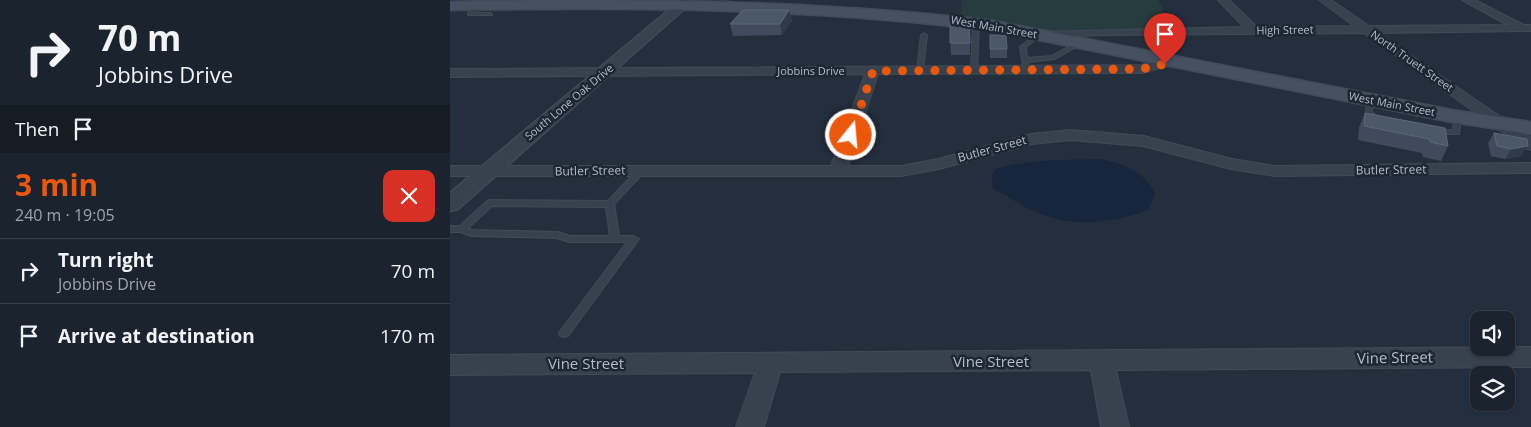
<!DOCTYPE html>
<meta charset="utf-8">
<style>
body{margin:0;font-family:"Open Sans",sans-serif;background:#242b36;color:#f1f3f6;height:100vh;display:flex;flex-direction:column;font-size:19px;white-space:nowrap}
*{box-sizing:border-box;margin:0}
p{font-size:16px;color:#a0a4aa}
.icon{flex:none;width:28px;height:28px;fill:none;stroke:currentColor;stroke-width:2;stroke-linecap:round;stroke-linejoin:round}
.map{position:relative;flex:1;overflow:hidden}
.side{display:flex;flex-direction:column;background:#1b232e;width:450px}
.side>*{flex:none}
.top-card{background:#1b232e;color:#f1f3f6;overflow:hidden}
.buttons{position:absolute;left:1020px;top:311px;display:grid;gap:10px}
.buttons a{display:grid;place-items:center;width:45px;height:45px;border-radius:10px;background:#1b232e;box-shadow:0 1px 4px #0004,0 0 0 1px #39404a;font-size:25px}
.pin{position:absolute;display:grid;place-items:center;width:42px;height:42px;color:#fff;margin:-51px -21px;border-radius:50% 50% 50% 0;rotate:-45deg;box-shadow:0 0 5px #0007}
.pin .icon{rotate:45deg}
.me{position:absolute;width:55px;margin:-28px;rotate:17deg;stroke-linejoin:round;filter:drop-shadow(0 0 4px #0008)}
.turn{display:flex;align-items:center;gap:18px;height:105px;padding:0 15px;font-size:22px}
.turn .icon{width:65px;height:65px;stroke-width:2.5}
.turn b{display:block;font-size:35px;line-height:42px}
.then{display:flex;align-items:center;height:48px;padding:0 15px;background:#0003;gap:10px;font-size:19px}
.round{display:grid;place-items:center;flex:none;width:52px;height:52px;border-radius:10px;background:#242b36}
.head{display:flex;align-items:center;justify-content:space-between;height:85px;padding:0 15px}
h1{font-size:30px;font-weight:700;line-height:38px;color:#ea580c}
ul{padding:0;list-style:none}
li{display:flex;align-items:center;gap:15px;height:65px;padding:0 15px;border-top:1px solid #39404a}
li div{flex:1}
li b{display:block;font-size:19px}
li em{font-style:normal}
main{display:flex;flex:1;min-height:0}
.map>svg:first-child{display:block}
.green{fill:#263c3f}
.water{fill:#17263c}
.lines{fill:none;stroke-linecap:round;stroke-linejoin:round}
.service-casing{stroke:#414a57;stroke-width:2}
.minor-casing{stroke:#414a57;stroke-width:2}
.tertiary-casing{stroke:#414a57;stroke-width:3}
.secondary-casing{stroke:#414a57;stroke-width:3}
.service{fill:#38414e;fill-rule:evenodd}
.minor{fill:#38414e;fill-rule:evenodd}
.tertiary{fill:#38414e;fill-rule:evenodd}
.secondary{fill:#465061;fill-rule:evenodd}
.wall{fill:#3f4b5c}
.shaded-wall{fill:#2f3b4b}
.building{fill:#4b5868;stroke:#5c6777}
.route{stroke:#ea580c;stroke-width:9;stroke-dasharray:0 16.2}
.labels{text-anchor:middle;stroke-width:5;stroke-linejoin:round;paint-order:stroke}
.far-street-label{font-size:11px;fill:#b4bcc9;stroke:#1d2633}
.street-label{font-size:12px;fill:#b4bcc9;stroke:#1d2633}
.near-street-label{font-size:15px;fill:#b4bcc9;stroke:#1d2633}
</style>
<main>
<section class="side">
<div class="top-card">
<div class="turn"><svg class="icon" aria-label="right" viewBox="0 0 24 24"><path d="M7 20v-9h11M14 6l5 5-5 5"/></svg><div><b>70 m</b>Jobbins Drive</div></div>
<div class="then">Then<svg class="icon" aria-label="arrive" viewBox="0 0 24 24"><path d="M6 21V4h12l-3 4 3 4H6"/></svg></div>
</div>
<div class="head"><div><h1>3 min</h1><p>240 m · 19:05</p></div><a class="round" style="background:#d93025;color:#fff"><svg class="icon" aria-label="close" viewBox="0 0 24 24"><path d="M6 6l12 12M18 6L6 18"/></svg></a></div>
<ul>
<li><svg class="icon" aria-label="right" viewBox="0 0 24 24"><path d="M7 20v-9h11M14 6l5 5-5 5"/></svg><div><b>Turn right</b><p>Jobbins Drive</p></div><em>70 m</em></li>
<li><svg class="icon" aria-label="arrive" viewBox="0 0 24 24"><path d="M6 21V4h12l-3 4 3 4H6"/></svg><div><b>Arrive at destination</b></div><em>170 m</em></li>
</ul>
</section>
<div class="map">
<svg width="1081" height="427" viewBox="0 0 1081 427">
<rect width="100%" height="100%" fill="#242f3e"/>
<path class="green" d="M512,0h196l5,7 -2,9 -6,3 10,13 -117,3 -88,-17z"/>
<path class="water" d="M650,159c22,4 46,13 55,35l-7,16c-39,15 -83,18 -121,-2 -12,-6 -21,-14 -34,-19l-1,-14 3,-6c34,-10 70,-9 105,-10z"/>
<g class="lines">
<defs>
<g id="service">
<path d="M273,0h5l-3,2h-2z"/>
<path d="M31,4l4,1 -10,8h15l2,1v1h-24v-2z"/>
<path d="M526,21l3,2 -2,47 -3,2 -3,-2 2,-47z"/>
<path d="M474,33l3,2 -4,36 -3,2 -3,-2 4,-36z"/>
<path d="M588,33l3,2 -1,1 -14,11 1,11 25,-2 26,-14 5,1 -28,16 -27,3 -1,4h-4l-3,-19z"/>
<path d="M920,98l3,2 -1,12 8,6v2h-4l-10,-7 1,-13z"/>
<path d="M1008,115l3,2 -2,17h-25l-4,-2 4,-2h19l2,-13z"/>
<path d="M189,168h3l4,2 -32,34 5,32h15l5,3 -71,97 -4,1 -4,-1 -1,-3 68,-91h-58l-12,-4 -86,-2 -10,-4h-11v-6h10l27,-25 3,-1 118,1zM42,206l114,1 4,29h-40l-12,-4 -86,-2 -4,-2z"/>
</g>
<g id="minor">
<path d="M768,0h11l28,27 97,-1 -35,-26h12l38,26 139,-1 -46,-25h13l49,25h7v6l-153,2 153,105v12l-6,-2 -161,-115 -262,2 -63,3 -6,-3 6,-3 205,-5z"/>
<path d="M720,57l4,1 2,3 -2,3 -32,9 -264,1 -30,92h53l37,-7 93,-25 39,-4 74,6 88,23 43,7 256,-3v10l-256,3 -44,-7 -88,-23 -73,-6 -38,4 -93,25 -38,7h-451v-10h381l34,-92 -415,3v-8l691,-4z"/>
<path d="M1081,347v20l-415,3 13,57h-28l-10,-57 -311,2 -16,55h-28l19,-54 -305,2v-20z"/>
</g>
<path id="tertiary" d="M231,0l12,1 -235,208 -8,2v-18z"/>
<path id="secondary" d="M93,0c153,0 299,3 451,21l458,89 79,12v12l-79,-12 -458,-91c-181,-23 -362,-24 -544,-21v-8z"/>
</defs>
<use href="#service" class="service-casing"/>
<use href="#minor" class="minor-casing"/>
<use href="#tertiary" class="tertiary-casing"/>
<use href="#secondary" class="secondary-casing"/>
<use href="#service" class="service"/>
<use href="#minor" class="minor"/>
<use href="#tertiary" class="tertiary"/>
<use href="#secondary" class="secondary"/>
</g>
<g class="wall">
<path d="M339,10l3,11 -10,14 -49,1 -3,-12z"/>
<path d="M519,21l1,34h-19l-1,-33z"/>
<path d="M540,35l17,14v9h-17z"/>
<path d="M915,113l83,33 -7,15 -18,-4 -1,-4 -64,-13 1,-13z"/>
<path d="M1044,133l27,23 -16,3 -14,-3 -3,-13z"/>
</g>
<g class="shaded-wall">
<path d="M339,10l3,11 -10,14 -2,-11z"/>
<path d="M1078,146l-7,10 -16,3 6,-10z"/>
</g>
<g class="building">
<path d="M293,10h46l-9,14h-50z"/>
<path d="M519,21l1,22h-20v-21z"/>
<path d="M540,35h16l1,14h-17z"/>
<path d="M915,113l80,15 3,18 -18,-4 -1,-3 -65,-13z"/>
<path d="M1044,133l33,6 1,7 -17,3 -14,-3z"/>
</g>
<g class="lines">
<path class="route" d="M401,135l22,-64 269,-2 23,-5"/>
</g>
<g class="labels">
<g class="far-street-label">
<text transform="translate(544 27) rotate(10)" y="4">West Main Street</text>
<text transform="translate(835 30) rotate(-1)" y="4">High Street</text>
<text transform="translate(962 61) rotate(35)" y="4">North Truett Street</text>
<text x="361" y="75">Jobbins Drive</text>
<text transform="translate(119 102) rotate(-40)" y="4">South Lone Oak Drive</text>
<text transform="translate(942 104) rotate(11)" y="4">West Main Street</text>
</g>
<g class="street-label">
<text transform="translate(542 149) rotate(-15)" y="4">Butler Street</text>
<text transform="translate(941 170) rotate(-1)" y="4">Butler Street</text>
<text transform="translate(140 171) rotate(-1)" y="4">Butler Street</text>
</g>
<g class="near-street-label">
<text transform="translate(945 358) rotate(-1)" y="5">Vine Street</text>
<text x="541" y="367">Vine Street</text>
<text x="136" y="369">Vine Street</text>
</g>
</g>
</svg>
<div class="buttons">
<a><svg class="icon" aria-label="sound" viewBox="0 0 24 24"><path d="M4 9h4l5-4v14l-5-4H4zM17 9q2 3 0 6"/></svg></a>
<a><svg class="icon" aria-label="layers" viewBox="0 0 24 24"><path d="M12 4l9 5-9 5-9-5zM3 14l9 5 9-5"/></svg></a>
</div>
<div class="pin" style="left:715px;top:64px;background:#d93025"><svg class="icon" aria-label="arrive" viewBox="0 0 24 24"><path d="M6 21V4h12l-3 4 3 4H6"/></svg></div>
<svg class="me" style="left:401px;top:135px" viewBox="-20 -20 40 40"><circle r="17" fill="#ea580c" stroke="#fff" stroke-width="3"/><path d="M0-11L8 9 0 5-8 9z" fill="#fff"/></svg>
</div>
</main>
